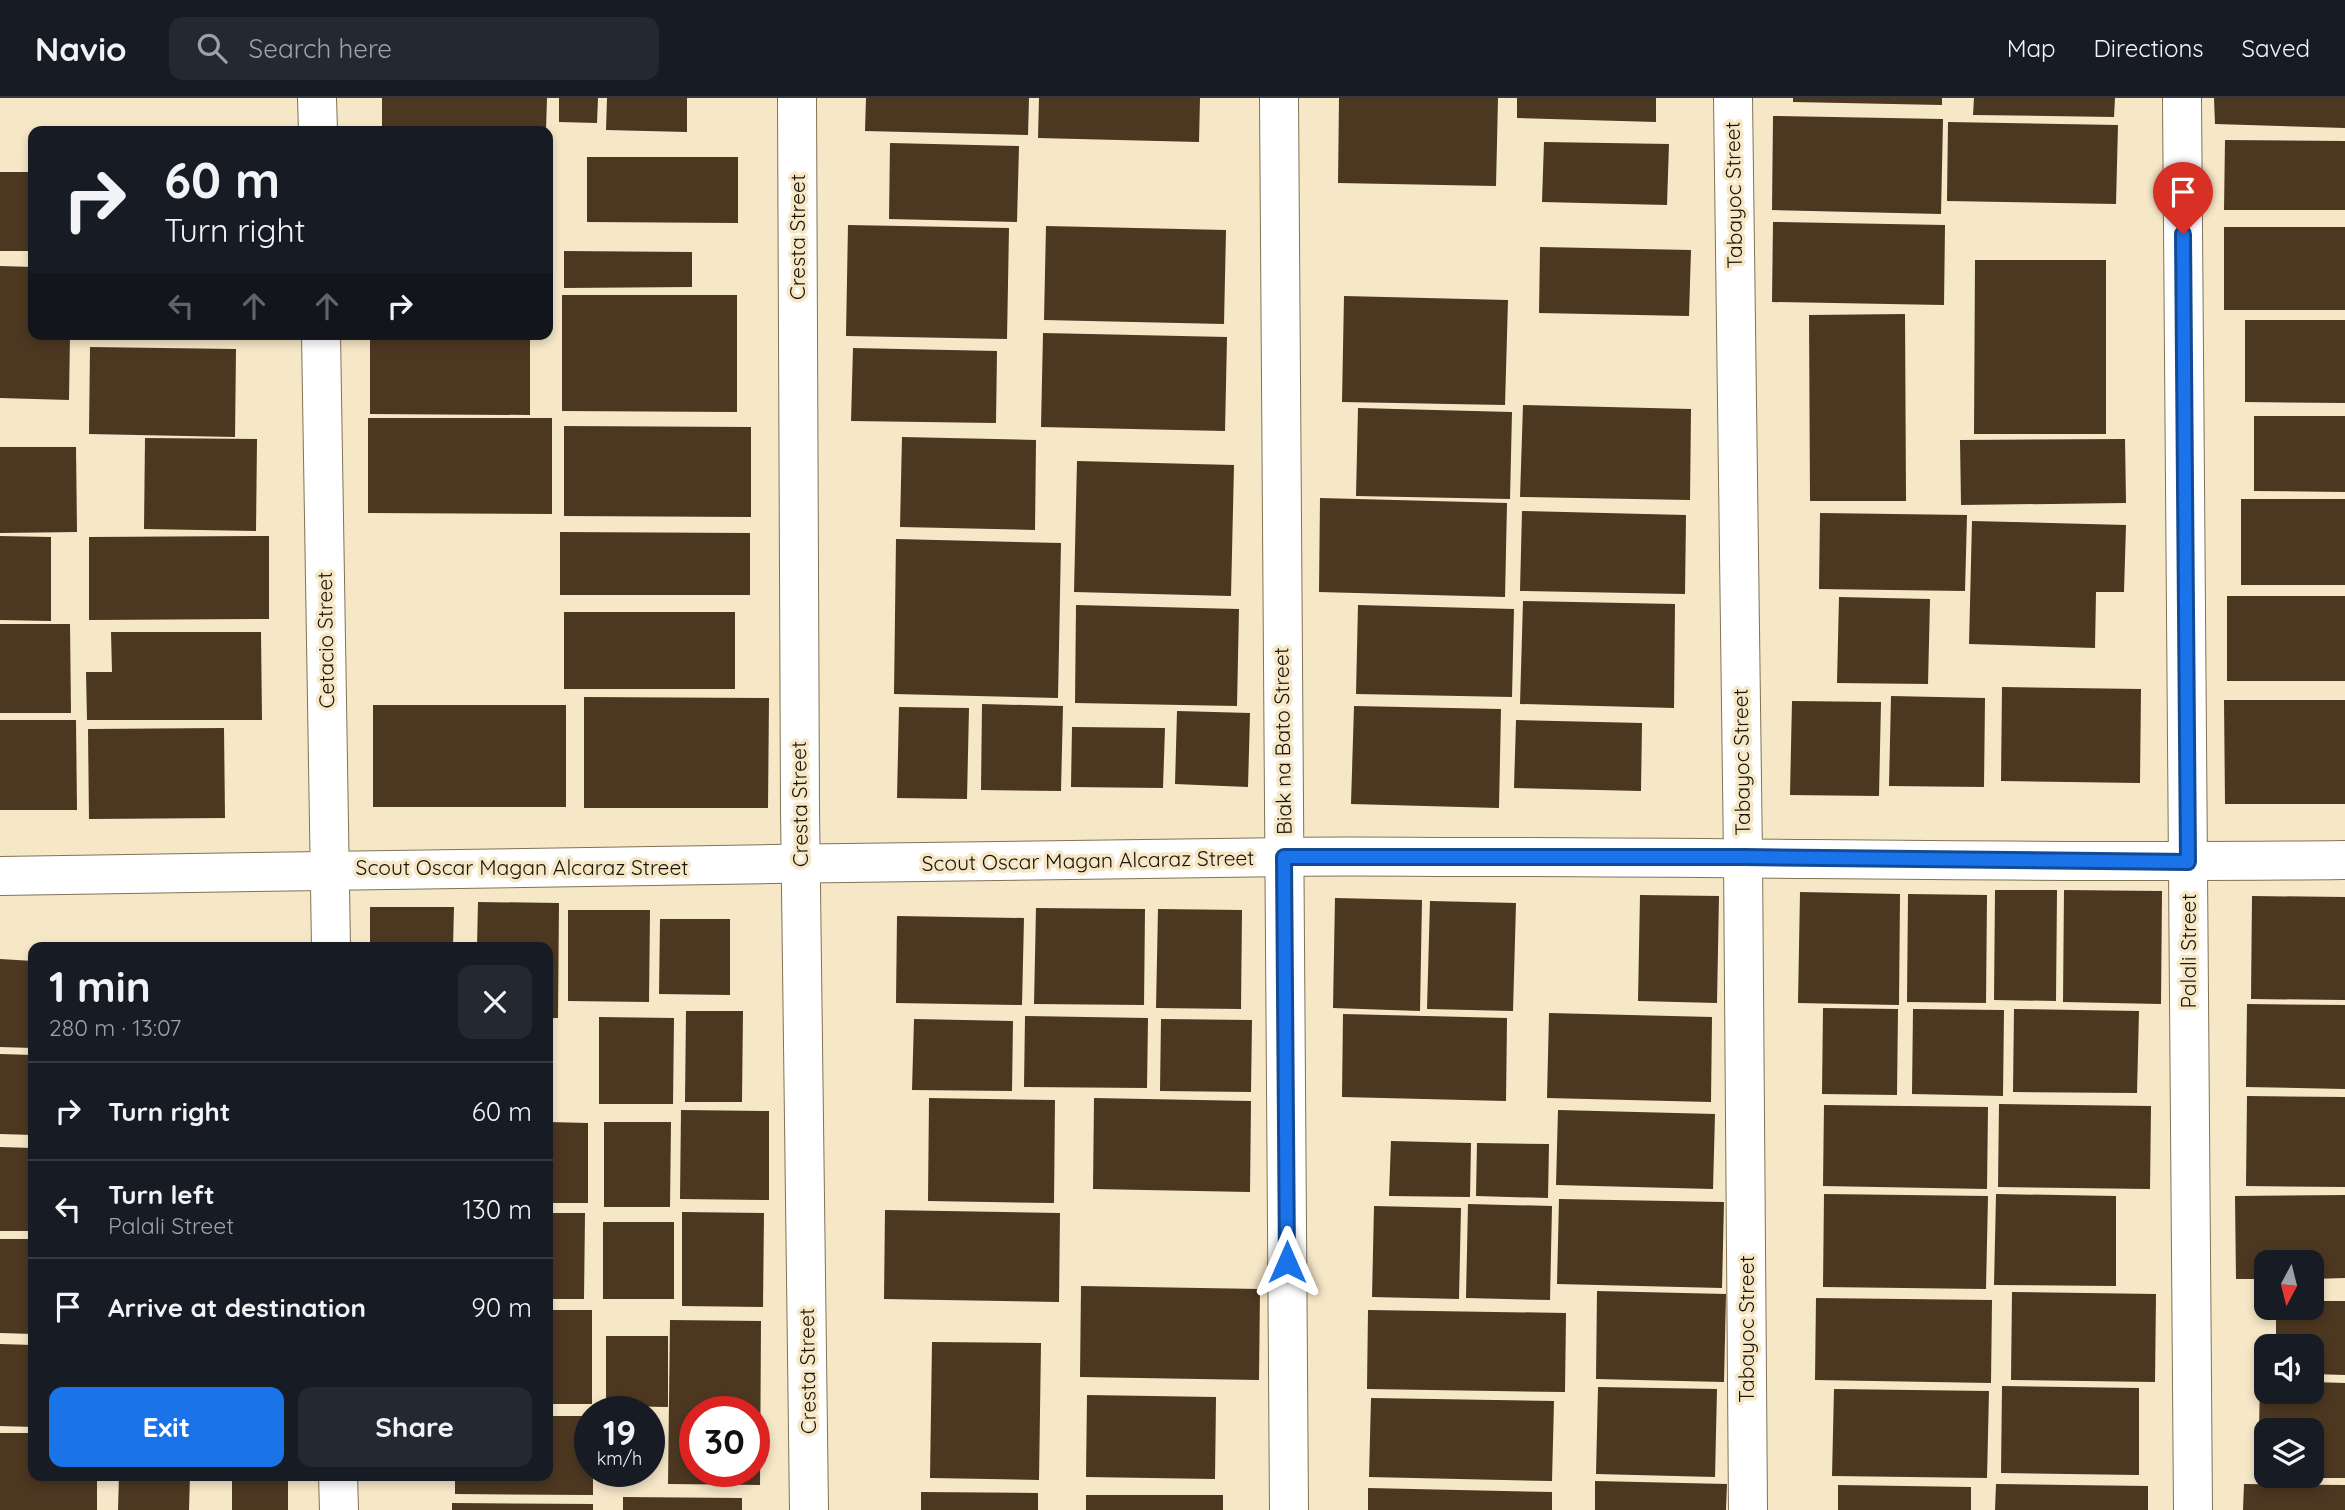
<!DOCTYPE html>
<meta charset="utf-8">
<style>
body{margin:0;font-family:Quicksand,sans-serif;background:#242831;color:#f1f3f6;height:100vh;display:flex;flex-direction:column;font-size:26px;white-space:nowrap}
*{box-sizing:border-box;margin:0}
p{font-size:23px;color:#9ea1a6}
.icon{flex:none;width:38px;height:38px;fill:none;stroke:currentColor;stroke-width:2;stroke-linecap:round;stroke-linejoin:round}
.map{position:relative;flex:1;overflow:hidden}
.sheet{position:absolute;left:28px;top:844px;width:525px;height:539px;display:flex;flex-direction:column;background:#171b24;border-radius:14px;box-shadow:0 4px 10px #0003}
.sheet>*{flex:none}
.hud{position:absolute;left:28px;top:28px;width:525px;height:214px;border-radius:14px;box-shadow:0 4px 10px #0003;background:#171b24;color:#f1f3f6;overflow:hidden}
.needle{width:46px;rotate:187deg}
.controls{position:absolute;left:2254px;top:1152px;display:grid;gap:14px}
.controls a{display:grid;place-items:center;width:70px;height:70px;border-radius:14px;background:#171b24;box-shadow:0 4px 10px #0003;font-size:35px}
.speed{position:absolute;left:574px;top:1298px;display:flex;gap:14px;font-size:35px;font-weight:700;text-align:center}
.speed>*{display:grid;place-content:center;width:91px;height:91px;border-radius:50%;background:#171b24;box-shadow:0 4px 10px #0003;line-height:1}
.speed small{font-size:18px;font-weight:400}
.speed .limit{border:10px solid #d22;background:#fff;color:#111}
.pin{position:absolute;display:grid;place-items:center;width:60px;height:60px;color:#fff;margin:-72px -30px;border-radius:50% 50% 50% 0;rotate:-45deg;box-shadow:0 0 7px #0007}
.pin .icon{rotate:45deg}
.me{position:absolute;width:77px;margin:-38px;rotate:0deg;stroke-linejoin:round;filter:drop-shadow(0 0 5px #0008)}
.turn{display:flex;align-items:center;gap:24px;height:147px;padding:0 21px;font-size:32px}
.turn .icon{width:91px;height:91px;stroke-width:2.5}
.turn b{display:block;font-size:49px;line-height:60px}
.lanes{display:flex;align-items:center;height:66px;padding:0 21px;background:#0003;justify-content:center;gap:35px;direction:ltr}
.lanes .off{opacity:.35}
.round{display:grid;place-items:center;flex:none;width:74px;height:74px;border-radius:14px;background:#242831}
.overview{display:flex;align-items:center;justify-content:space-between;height:119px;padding:0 21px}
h1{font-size:42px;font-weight:700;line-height:52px}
.button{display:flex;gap:14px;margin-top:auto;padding:14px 21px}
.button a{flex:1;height:80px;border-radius:14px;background:#1a73e8;color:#fff;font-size:28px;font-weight:700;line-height:80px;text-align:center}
.button a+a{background:#242831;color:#f1f3f6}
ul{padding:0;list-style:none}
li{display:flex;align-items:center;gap:21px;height:98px;padding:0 21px;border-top:2px solid #363941}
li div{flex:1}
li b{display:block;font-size:26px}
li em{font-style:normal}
header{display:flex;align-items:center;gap:42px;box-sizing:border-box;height:98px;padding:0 35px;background:#171b24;border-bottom:2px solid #363941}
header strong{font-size:33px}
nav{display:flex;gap:38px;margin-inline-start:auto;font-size:24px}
.search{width:490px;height:63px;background:#242831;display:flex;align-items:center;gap:18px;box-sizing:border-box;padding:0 24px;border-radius:14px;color:#9ea1a6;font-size:26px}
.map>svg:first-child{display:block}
.building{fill:#4c3721;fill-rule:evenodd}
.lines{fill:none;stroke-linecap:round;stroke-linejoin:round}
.minor-casing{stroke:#807356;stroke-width:40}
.minor{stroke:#fff;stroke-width:38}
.route-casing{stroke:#114b97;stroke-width:18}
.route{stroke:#1a73e8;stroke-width:12}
.labels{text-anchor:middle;stroke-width:7;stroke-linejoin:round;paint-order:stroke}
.street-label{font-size:21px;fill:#191408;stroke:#f6e7c7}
</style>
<header>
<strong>Navio</strong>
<div class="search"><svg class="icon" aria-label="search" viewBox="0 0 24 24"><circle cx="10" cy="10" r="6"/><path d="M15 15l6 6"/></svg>Search here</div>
<nav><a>Map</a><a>Directions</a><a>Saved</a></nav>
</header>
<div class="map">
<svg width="2345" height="1412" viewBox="0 0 2345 1412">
<rect width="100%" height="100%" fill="#f6e7c7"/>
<g class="building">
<path d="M382,0h165l-1,33h-164z"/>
<path d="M559,0h39l-1,25 -38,-1z"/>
<path d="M607,0h80v34l-81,-2z"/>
<path d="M866,0h163l-1,37 -163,-4z"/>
<path d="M1039,0h161l-1,44 -161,-4z"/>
<path d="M1339,0h159l-2,88 -158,-3z"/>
<path d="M1517,0h139v24l-139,-4z"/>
<path d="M1793,0h149v7l-149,-3z"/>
<path d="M1974,0h141l-1,19 -141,-2z"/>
<path d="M2214,0h131v30l-130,-4z"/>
<path d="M1773,18l170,3 -2,95 -169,-4z"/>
<path d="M1948,24l170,3 -2,79 -169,-3z"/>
<path d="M2225,42l120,1v69h-121z"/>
<path d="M1544,44l125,2 -2,61 -125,-3z"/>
<path d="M890,45l129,3 -2,76 -128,-3z"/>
<path d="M587,59h151v66l-151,-1z"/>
<rect x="0" y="74" width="33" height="79"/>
<path d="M1773,124l172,3 -1,80 -172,-3z"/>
<path d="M848,127l161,3 -2,111 -161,-3z"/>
<path d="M1046,128l180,4 -2,94 -180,-4z"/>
<rect x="2224" y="129" width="121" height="83"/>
<path d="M1540,149l151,3 -2,66 -150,-3z"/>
<path d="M564,153l128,1v35l-128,1z"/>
<path d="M1975,162h131v174h-132z"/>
<path d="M0,168l33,1v67h37l-1,66 -69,-2z"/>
<path d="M562,197h175v117l-175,-1z"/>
<path d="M1344,198l164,4 -3,105 -163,-3z"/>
<path d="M1905,216l1,187h-96l-1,-186z"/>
<path d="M2245,222h100v83l-100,-1z"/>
<path d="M1043,235l184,4 -2,94 -184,-4z"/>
<path d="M370,236h160v81l-160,-1z"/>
<path d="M90,249l146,2 -1,88 -146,-3z"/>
<path d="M853,250l144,3 -1,72 -145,-2z"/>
<path d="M1523,307l168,4 -1,91 -170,-3z"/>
<path d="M1358,310l154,4 -2,87 -154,-3z"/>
<path d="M2254,318h91v76l-91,-1z"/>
<path d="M368,320h184v96l-184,-1z"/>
<path d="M564,328l187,1v90l-187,-1z"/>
<path d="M902,339l134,3 -1,90 -135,-3z"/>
<path d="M145,340l112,1 -1,92 -112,-2z"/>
<path d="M2125,341l1,64 -165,2 -1,-65z"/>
<path d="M0,349h76l1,85 -77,1z"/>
<path d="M1077,363l157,4 -3,131 -157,-4z"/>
<path d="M1320,400l187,5 -2,94 -186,-5z"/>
<rect x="2241" y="401" width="104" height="86"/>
<path d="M1522,413l164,4 -1,79 -165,-3z"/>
<path d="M1820,415l147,2 -2,76 -146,-2z"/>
<path d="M1972,423l154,4 -2,67h-28l-1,56 -126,-4z"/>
<path d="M560,434l190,1v62h-190z"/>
<path d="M0,438l51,1v84l-51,-1z"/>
<path d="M269,438v83l-180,1v-83z"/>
<path d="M896,441l165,4 -3,155 -164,-4z"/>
<rect x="2227" y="498" width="118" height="85"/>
<path d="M1839,499l91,2 -2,85 -91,-1z"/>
<path d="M1523,503l152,3 -1,104 -154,-4z"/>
<path d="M1076,507l163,4 -2,97 -162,-3z"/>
<path d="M1358,507l156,4 -2,88 -156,-3z"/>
<rect x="564" y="514" width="171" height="77"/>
<path d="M0,526h70l1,89h-71z"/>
<path d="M111,534h150l1,88h-175l-1,-48h26z"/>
<path d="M2002,589l139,2 -1,94 -139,-2z"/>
<path d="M1891,598l94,2 -1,89 -95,-1z"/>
<path d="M584,599l185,1 -1,110h-184z"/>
<path d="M2224,602h121v104h-120z"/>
<path d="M1792,603l89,1 -2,94 -89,-1z"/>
<path d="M982,606l81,2 -2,85 -80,-1z"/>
<rect x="373" y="607" width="193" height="102"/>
<path d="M1354,608l147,3 -2,99 -148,-4z"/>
<path d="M899,609l70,1 -2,91 -70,-1z"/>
<path d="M1177,613l73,2 -2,74 -73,-3z"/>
<path d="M0,622h76l1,90h-77z"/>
<path d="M1516,622l126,3 -1,68 -127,-3z"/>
<path d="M1072,629l93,1 -2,60 -92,-1z"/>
<path d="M224,630l1,90 -136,1 -1,-90z"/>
<path d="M1995,792h62l-1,111 -62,-1z"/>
<path d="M2064,792l98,1 -1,113 -98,-2z"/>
<path d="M1800,794l100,2 -1,111 -101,-2z"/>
<path d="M1908,796l79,1 -1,108 -79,-1z"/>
<path d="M1640,797l79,1 -2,107 -79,-2z"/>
<path d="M2252,798l93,1v103l-94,-1z"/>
<path d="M1335,800l87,2 -2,111 -87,-3z"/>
<path d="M1430,803l86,2 -3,108 -86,-2z"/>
<path d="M478,804l81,1 -1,115h-10v-71h-71z"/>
<path d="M370,809h84l-1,40h-83z"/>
<path d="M1036,810l109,1 -1,96 -110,-1z"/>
<path d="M1158,811l84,1 -1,99 -85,-1z"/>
<path d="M568,812h82l-1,92 -81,-1z"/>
<path d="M897,818l127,2 -2,87 -126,-2z"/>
<path d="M660,821h70v76l-71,-1z"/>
<path d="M0,861l33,2v87l-33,-1z"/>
<path d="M2247,906l98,1v84l-99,-2z"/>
<path d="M1823,910l75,1 -1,86 -75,-1z"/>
<path d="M1913,911l91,1 -1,86 -91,-2z"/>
<path d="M2014,911l125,2 -2,82 -124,-1z"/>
<path d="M686,913h57l-1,91h-57z"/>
<path d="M1549,915l163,4 -1,85 -164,-4z"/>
<path d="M1343,916l164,4 -1,83 -164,-4z"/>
<path d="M1025,918l123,2 -1,70 -123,-1z"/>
<path d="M599,919l75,1 -1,86h-74z"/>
<path d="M914,921l99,2 -1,70 -100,-1z"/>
<path d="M1161,921l91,1 -1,72 -91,-1z"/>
<path d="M0,956l33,1v80l-33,-1z"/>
<path d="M2247,998l98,1v90l-99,-1z"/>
<path d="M929,1000l126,2 -1,103 -126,-2z"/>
<path d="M1094,1000l157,3 -1,91 -157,-3z"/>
<path d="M1999,1006l152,2 -1,83 -152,-2z"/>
<path d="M1824,1007l164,2 -1,82 -164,-3z"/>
<path d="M681,1012l88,1v89l-89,-1z"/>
<path d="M1558,1012l157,4 -2,75 -157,-4z"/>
<path d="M548,1024l40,1v80h-40z"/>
<path d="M604,1024h67l-1,85h-66z"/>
<path d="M1391,1043l80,2 -1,54 -81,-1z"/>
<path d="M1477,1045l72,1 -1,54 -72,-2z"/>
<path d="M0,1049l33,1v83h-33z"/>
<path d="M1824,1096l164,2 -2,93 -163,-2z"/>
<path d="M1996,1096l120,2v90l-122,-1z"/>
<path d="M2345,1097v83l-33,1v-17h-46v17h-30l-1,-83z"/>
<path d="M1559,1101l165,3 -2,86 -165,-4z"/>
<path d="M1468,1106l84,2 -2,94 -84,-2z"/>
<path d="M1374,1108l87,2 -2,91 -87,-2z"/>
<path d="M885,1112l175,3 -1,89 -175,-3z"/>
<path d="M682,1114l82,1 -1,94 -81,-1z"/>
<path d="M548,1115h37l-1,86h-36z"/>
<rect x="603" y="1124" width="71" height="77"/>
<path d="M0,1141h33v95l-33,-1z"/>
<path d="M1081,1188l179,3 -1,91 -179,-3z"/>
<path d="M1597,1193l129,3 -2,88 -128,-3z"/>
<path d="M2012,1194l144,2 -1,88 -144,-2z"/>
<path d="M1816,1200l176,2 -1,83 -176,-3z"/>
<path d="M2312,1203h33v74l-33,-1v-28h-36v-39h36z"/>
<rect x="548" y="1212" width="44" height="94"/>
<path d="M1368,1212l198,3 -1,79 -198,-3z"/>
<path d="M670,1222l91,1 -1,164 -92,-1zM695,1314h59v60h-59z"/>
<path d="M606,1238h62v71l-62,-1z"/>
<path d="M932,1244l109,1 -2,137 -109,-2z"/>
<path d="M0,1246l33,1v82l-33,-1z"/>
<path d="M2260,1283l6,1v9h46v-9l33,1v95h-38v-3h5v-45h-46v47h-8z"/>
<path d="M2002,1288l137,2v87l-138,-2z"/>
<path d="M1598,1289l119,2 -2,88 -119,-3z"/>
<path d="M1834,1291l155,2 -2,87 -155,-2z"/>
<path d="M1087,1297l129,2 -1,82 -129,-2z"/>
<path d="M1371,1300l183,3 -2,80 -183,-4z"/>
<path d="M548,1318h42v56h3v23l-138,-1v-19h93z"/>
<path d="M0,1335h33v42h64v35h-97z"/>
<path d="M119,1377h71l-1,35h-71z"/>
<rect x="232" y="1377" width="56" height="35"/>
<path d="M1595,1383l132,3 -1,26h-131z"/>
<path d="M1996,1386l152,2v24h-153z"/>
<path d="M2244,1386l101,1v25h-102z"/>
<path d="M1838,1387l133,2v23h-133z"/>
<path d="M1368,1390l184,4v18h-184z"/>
<path d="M921,1394l117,1v17h-117z"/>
<rect x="1086" y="1397" width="137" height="15"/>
<path d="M623,1399l119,1v12h-119z"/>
<path d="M452,1405l141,1v6h-141z"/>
</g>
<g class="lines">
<defs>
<g id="minor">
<path d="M317,0l1,33"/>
<path d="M797,0l3,712 9,700"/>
<path d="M1279,0l10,1412"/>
<path d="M1733,0l10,759 5,653"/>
<path d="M2182,0l11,1412"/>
<path d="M321,236l10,613"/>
<path d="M0,778c428,-9 856,-12 1284,-19 63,-1 126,0 189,0 291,0 581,7 872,3"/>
<path d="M338,1377l1,35"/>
</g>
</defs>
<use href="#minor" class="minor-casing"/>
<use href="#minor" class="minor"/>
</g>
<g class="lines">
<defs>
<path id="route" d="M1287,1164l-3,-405h459l445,5 -5,-628"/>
</defs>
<use href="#route" class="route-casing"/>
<use href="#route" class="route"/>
</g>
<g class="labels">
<g class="street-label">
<text transform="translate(1734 97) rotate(-91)" y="7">Tabayoc Street</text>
<text transform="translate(798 139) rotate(-90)" y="7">Cresta Street</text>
<text transform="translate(326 542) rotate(-91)" y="7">Cetacio Street</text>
<text transform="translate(1283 643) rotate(-91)" y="7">Biak na Bato Street</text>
<text transform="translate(1742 664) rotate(-91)" y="7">Tabayoc Street</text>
<text transform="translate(800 706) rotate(-91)" y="7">Cresta Street</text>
<text transform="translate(1088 763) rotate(-1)" y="7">Scout Oscar Magan Alcaraz Street</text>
<text x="522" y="777">Scout Oscar Magan Alcaraz Street</text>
<text transform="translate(2189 853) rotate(-90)" y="7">Palali Street</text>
<text transform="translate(1747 1231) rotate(-90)" y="7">Tabayoc Street</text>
<text transform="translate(808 1273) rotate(-91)" y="7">Cresta Street</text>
</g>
</g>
</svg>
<div class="controls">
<a><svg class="needle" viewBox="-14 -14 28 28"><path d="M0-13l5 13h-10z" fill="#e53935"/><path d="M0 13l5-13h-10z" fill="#9ea1a6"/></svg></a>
<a><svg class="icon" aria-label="sound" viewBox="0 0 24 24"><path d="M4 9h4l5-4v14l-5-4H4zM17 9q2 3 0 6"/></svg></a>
<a><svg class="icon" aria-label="layers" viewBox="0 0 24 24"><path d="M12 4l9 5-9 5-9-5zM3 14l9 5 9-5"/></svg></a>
</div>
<div class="speed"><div>19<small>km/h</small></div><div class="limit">30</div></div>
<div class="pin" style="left:2183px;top:136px;background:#d93025"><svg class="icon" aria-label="arrive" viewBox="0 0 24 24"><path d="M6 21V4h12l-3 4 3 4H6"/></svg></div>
<svg class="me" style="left:1287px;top:1164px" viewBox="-20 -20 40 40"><path d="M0-17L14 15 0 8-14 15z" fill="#1a73e8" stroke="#fff" stroke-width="4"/></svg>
<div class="hud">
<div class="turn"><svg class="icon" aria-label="right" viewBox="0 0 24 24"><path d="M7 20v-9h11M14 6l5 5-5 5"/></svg><div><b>60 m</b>Turn right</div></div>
<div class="lanes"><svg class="icon off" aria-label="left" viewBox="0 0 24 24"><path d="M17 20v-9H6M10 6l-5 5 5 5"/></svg><svg class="icon off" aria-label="ahead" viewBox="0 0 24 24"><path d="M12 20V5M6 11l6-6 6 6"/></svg><svg class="icon off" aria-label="ahead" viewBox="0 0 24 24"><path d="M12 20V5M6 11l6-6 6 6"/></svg><svg class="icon" aria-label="right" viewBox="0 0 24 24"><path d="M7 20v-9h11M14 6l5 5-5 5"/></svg></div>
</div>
<section class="sheet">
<div class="overview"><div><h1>1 min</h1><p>280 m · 13:07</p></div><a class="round"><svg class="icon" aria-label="close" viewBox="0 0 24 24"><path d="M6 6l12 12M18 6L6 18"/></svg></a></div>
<ul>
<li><svg class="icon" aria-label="right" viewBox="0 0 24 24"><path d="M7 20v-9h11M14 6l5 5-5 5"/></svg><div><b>Turn right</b></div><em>60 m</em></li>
<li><svg class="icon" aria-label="left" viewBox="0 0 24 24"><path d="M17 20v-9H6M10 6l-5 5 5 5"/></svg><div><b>Turn left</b><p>Palali Street</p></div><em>130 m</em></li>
<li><svg class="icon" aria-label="arrive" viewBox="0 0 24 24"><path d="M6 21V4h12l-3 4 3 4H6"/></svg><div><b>Arrive at destination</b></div><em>90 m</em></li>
</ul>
<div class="button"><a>Exit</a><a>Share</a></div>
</section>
</div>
